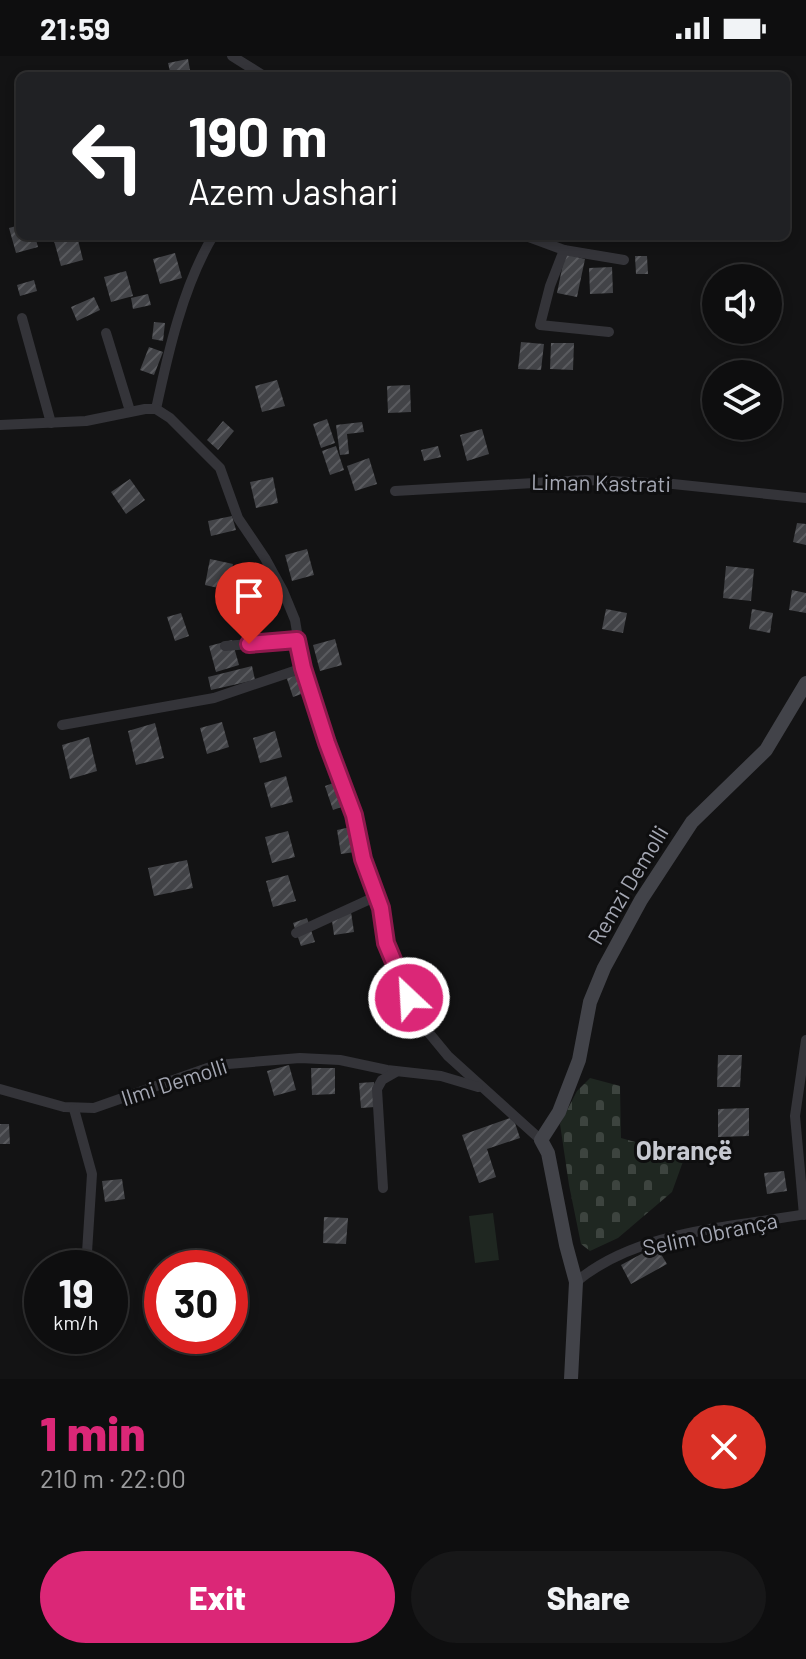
<!DOCTYPE html>
<meta charset="utf-8">
<style>
body{margin:0;font-family:Barlow,sans-serif;background:#171718;color:#f1f3f6;height:100vh;display:flex;flex-direction:column;font-size:30px;white-space:nowrap}
*{box-sizing:border-box;margin:0}
p{font-size:26px;color:#9b9c9e}
.icon{flex:none;width:44px;height:44px;fill:none;stroke:currentColor;stroke-width:2;stroke-linecap:round;stroke-linejoin:round}
.map{position:relative;height:1323px;overflow:hidden}
.drawer{display:flex;flex-direction:column;background:#0e0e0f;flex:1}
.drawer>*{flex:none}
.hud{position:absolute;left:16px;top:16px;width:774px;height:168px;border-radius:12px;box-shadow:0 4px 12px #0003,0 0 0 2px #2e2e2f;background:#202124;color:#fff;overflow:hidden}
.controls{position:absolute;left:702px;top:208px;display:grid;gap:16px}
.controls a{display:grid;place-items:center;width:80px;height:80px;border-radius:50%;background:#0e0e0f;box-shadow:0 4px 12px #0003,0 0 0 2px #2e2e2f;font-size:40px}
.speed{position:absolute;left:24px;top:1194px;display:flex;gap:16px;font-size:40px;font-weight:700;text-align:center}
.speed>*{display:grid;place-content:center;width:104px;height:104px;border-radius:50%;background:#0e0e0f;box-shadow:0 4px 12px #0003,0 0 0 2px #2e2e2f;line-height:1}
.speed small{font-size:20px;font-weight:400}
.speed .limit{border:12px solid #d22;background:#fff;color:#111}
.pin{position:absolute;display:grid;place-items:center;width:68px;height:68px;color:#fff;margin:-82px -34px;border-radius:50% 50% 50% 0;rotate:-45deg;box-shadow:0 0 8px #0007}
.pin .icon{rotate:45deg}
.me{position:absolute;width:88px;margin:-44px;rotate:335deg;stroke-linejoin:round;filter:drop-shadow(0 0 6px #0008)}
.turn{display:flex;align-items:center;gap:28px;height:168px;padding:0 40px;font-size:36px}
.turn .icon{width:104px;height:104px;stroke-width:2.5}
.turn b{display:block;font-size:56px;line-height:68px}
.round{display:grid;place-items:center;flex:none;width:84px;height:84px;border-radius:42px;background:#171718}
.head{display:flex;align-items:center;justify-content:space-between;height:136px;padding:0 40px}
h1{font-size:48px;font-weight:800;line-height:60px;color:#db2777}
.cta{display:flex;gap:16px;margin-top:auto;padding:16px 40px}
.cta a{flex:1;height:92px;border-radius:48px;background:#db2777;color:#fff;font-size:32px;font-weight:800;line-height:92px;text-align:center}
.cta a+a{background:#171718;color:#f1f3f6}
.status{display:flex;justify-content:space-between;align-items:center;height:56px;padding:0 40px;background:#0e0e0f;direction:ltr}
.status svg{height:22px;fill:currentColor}
.map>svg:first-child{display:block}
.cemetery{fill:url(#cemetery-stones)}
.pitch{fill:#1f2721}
.building{fill:url(#building-hatch)}
.lines{fill:none;stroke-linecap:round;stroke-linejoin:round}
.street{stroke:#343439;stroke-width:10}
.secondary{stroke:#424349;stroke-width:14}
.route-casing{stroke:#8e194d;stroke-width:20}
.route{stroke:#db2777;stroke-width:14}
.labels{text-anchor:middle;stroke-width:6;stroke-linejoin:round;paint-order:stroke}
.street-label{font-size:22px;fill:#a5a8b4;stroke:#0e0e0f}
.quarter-label{font-size:26px;font-weight:bold;fill:#c6c8d0;stroke:#0e0e0f}
</style>
<div class="status"><b>21:59</b><svg viewBox="0 0 49 12"><path d="M0 12V9h3v3zM5 12V6h3v6zM10 12V3h3v9zM15 12V0h3v12zM26 1h20v11H26zM47 4h2v5h-2z"/></svg></div>
<div class="map">
<svg width="806" height="1323" viewBox="0 0 806 1323">
<defs>
<pattern id="cemetery-stones" width="16" height="16" patternUnits="userSpaceOnUse" patternTransform="scale(2)"><rect width="16" height="16" fill="#1f2721"/><path d="M2 7V4a2 2 0 0 1 4 0v3zM10 15v-3a2 2 0 0 1 4 0v3z" fill="#3d443f"/></pattern>
<pattern id="building-hatch" width="6" height="6" patternUnits="userSpaceOnUse" patternTransform="scale(2)"><rect width="6" height="6" fill="#424347"/><path d="M-1 1l2-2M0 6l6-6M5 7l2-2" fill="none" stroke="#5a5b5f"/></pattern>
</defs>
<rect width="100%" height="100%" fill="#131314"/>
<path class="cemetery" d="M590,1022l30,8 1,52 64,18 -13,36 -54,46 -28,13 -9,-7 -12,-59 -9,-61 17,-33z"/>
<path class="pitch" d="M493,1157l6,47 -24,3 -6,-47z"/>
<g class="building">
<path d="M188,3l3,17h-20l-3,-13z"/>
<path d="M20,169v11h15l3,11 -22,6 -7,-25z"/>
<path d="M71,180h6l6,24 -22,6 -7,-25z"/>
<path d="M175,197l7,25 -22,6 -7,-25z"/>
<path d="M565,198l20,5 -8,38 -20,-4z"/>
<path d="M635,200h12l1,18h-12z"/>
<path d="M612,211l1,26 -23,1 -1,-26z"/>
<path d="M126,215l7,25 -22,6 -7,-25z"/>
<path d="M34,224l3,11 -17,5 -3,-11z"/>
<path d="M148,238l3,11 -18,4 -2,-11z"/>
<path d="M94,241l6,13 -23,11 -6,-14z"/>
<path d="M154,266l11,1 -2,18 -11,-2z"/>
<path d="M521,286l23,2 -3,26 -23,-1z"/>
<path d="M551,287h23l-1,27 -23,-1z"/>
<path d="M149,291l14,5 -9,23 -14,-5z"/>
<path d="M277,324l8,26 -23,6 -7,-26z"/>
<path d="M410,329l1,27 -23,1 -1,-27z"/>
<path d="M327,363l8,24 -14,5 -8,-24z"/>
<path d="M223,365l11,10 -16,19 -11,-10z"/>
<path d="M362,366l2,10 -17,2 2,20 -9,1 -4,-30z"/>
<path d="M482,373l7,25 -22,7 -7,-26z"/>
<path d="M336,390l8,24 -14,5 -8,-24z"/>
<path d="M438,390l3,11 -17,4 -3,-11z"/>
<path d="M369,402l8,26 -22,7 -8,-25z"/>
<path d="M273,421l5,26 -22,5 -6,-26z"/>
<path d="M130,423l15,21 -19,14 -15,-22z"/>
<path d="M232,460l4,14 -25,6 -3,-15z"/>
<path d="M797,467l9,1v21l-13,-3z"/>
<path d="M307,493l7,26 -22,6 -7,-26z"/>
<path d="M210,503l23,5 -6,26 -22,-5z"/>
<path d="M726,510l28,3 -3,32 -28,-3z"/>
<path d="M792,534l14,3v20l-17,-3z"/>
<path d="M252,542l3,26 -23,3 -3,-27z"/>
<path d="M606,553l21,4 -4,20 -21,-4z"/>
<path d="M752,553l21,4 -3,20 -21,-4z"/>
<path d="M181,557l8,23 -14,5 -8,-24z"/>
<path d="M335,583l7,26 -22,6 -7,-26z"/>
<path d="M232,584l7,25 -23,7 -7,-26z"/>
<path d="M252,610l3,14 -44,10 -3,-13z"/>
<path d="M299,613l8,23 -14,5 -8,-24z"/>
<path d="M222,666l7,25 -22,7 -7,-26z"/>
<path d="M155,667l9,35 -28,7 -8,-34z"/>
<path d="M275,675l7,26 -22,6 -7,-25z"/>
<path d="M89,681l8,34 -27,8 -8,-34z"/>
<path d="M286,720l7,26 -22,6 -7,-25z"/>
<path d="M339,725l8,24 -14,5 -8,-24z"/>
<path d="M351,771l4,25 -14,2 -4,-24z"/>
<path d="M288,775l7,26 -23,6 -7,-26z"/>
<path d="M187,804l6,28 -39,8 -6,-28z"/>
<path d="M288,819l8,26 -23,6 -7,-26z"/>
<path d="M351,856l3,20 -20,3 -3,-21z"/>
<path d="M307,862l8,24 -14,4 -8,-23z"/>
<path d="M718,999h24l-2,32h-23z"/>
<path d="M289,1009l7,25 -22,6 -7,-25z"/>
<path d="M311,1012h24v26l-23,1z"/>
<path d="M374,1026l1,25 -14,1 -2,-25z"/>
<path d="M749,1052v28l-31,1v-28z"/>
<path d="M513,1061l7,21 -33,11 9,28 -17,6 -17,-48z"/>
<path d="M0,1068h9l1,20h-10z"/>
<path d="M784,1115l3,20 -20,3 -3,-21z"/>
<path d="M122,1123l3,20 -20,3 -3,-21z"/>
<path d="M324,1161l24,1 -2,26 -23,-1z"/>
<path d="M656,1190l11,18 -36,20 -10,-19z"/>
</g>
<g class="lines">
<g class="street">
<path d="M232,0l32,20"/>
<path d="M526,180l38,14 60,10"/>
<path d="M564,194l-14,36 -10,39 69,7"/>
<path d="M22,262l29,105"/>
<path d="M106,277l24,78"/>
<path d="M156,353c12,-56 27,-123 57,-173"/>
<path d="M0,369l86,-4 59,-12h11l14,9 50,50 18,50 27,40 18,33 12,29 8,48 51,147 9,44 18,49 5,35 14,37 29,53 19,23 93,84"/>
<path d="M395,435l191,-11 87,4 133,14"/>
<path d="M225,590l72,-6"/>
<path d="M62,669l152,-27 89,-30"/>
<path d="M296,877l81,-37"/>
<path d="M0,1033l64,18 30,1 122,-43 84,-7 40,2 47,10 54,6 37,11"/>
<path d="M74,1053l18,65 -6,94"/>
<path d="M383,1132l-6,-99 5,-9 14,-8"/>
<path d="M804,1159l-9,-99 11,-76"/>
<path d="M576,1226c62,-52 154,-54 230,-68"/>
</g>
<path class="secondary" d="M571,1323l5,-97 -10,-37 -18,-92 -7,-13 18,-28 20,-52 11,-58 14,-34 37,-68 51,-78 74,-72 40,-67"/>
</g>
<g class="lines">
<defs>
<path id="route" d="M249,588l48,-4 6,28 24,75 27,72 9,44 18,49 5,35 23,55"/>
</defs>
<use href="#route" class="route-casing"/>
<use href="#route" class="route"/>
</g>
<g class="labels">
<g class="street-label">
<text transform="translate(601 427) rotate(1)" y="8">Liman Kastrati</text>
<text transform="translate(628 829) rotate(-59)" y="8">Remzi Demolli</text>
<text transform="translate(174 1026) rotate(-18)" y="8">Ilmi Demolli</text>
<text transform="translate(710 1178) rotate(-12)" y="8">Selim Obrança</text>
</g>
<g class="quarter-label">
<text x="684" y="1104">Obrançë</text>
</g>
</g>
</svg>
<div class="controls">
<a><svg class="icon" aria-label="sound" viewBox="0 0 24 24"><path d="M4 9h4l5-4v14l-5-4H4zM17 9q2 3 0 6"/></svg></a>
<a><svg class="icon" aria-label="layers" viewBox="0 0 24 24"><path d="M12 4l9 5-9 5-9-5zM3 14l9 5 9-5"/></svg></a>
</div>
<div class="speed"><div>19<small>km/h</small></div><div class="limit">30</div></div>
<div class="pin" style="left:249px;top:588px;background:#d93025"><svg class="icon" aria-label="arrive" viewBox="0 0 24 24"><path d="M6 21V4h12l-3 4 3 4H6"/></svg></div>
<svg class="me" style="left:409px;top:942px" viewBox="-20 -20 40 40"><circle r="17" fill="#db2777" stroke="#fff" stroke-width="3"/><path d="M0-11L8 9 0 5-8 9z" fill="#fff"/></svg>
<div class="hud">
<div class="turn"><svg class="icon" aria-label="left" viewBox="0 0 24 24"><path d="M17 20v-9H6M10 6l-5 5 5 5"/></svg><div><b>190 m</b>Azem Jashari</div></div>
</div>
</div>
<section class="drawer">
<div class="head"><div><h1>1 min</h1><p>210 m · 22:00</p></div><a class="round" style="background:#d93025;color:#fff"><svg class="icon" aria-label="close" viewBox="0 0 24 24"><path d="M6 6l12 12M18 6L6 18"/></svg></a></div>
<div class="cta"><a>Exit</a><a>Share</a></div>
</section>
